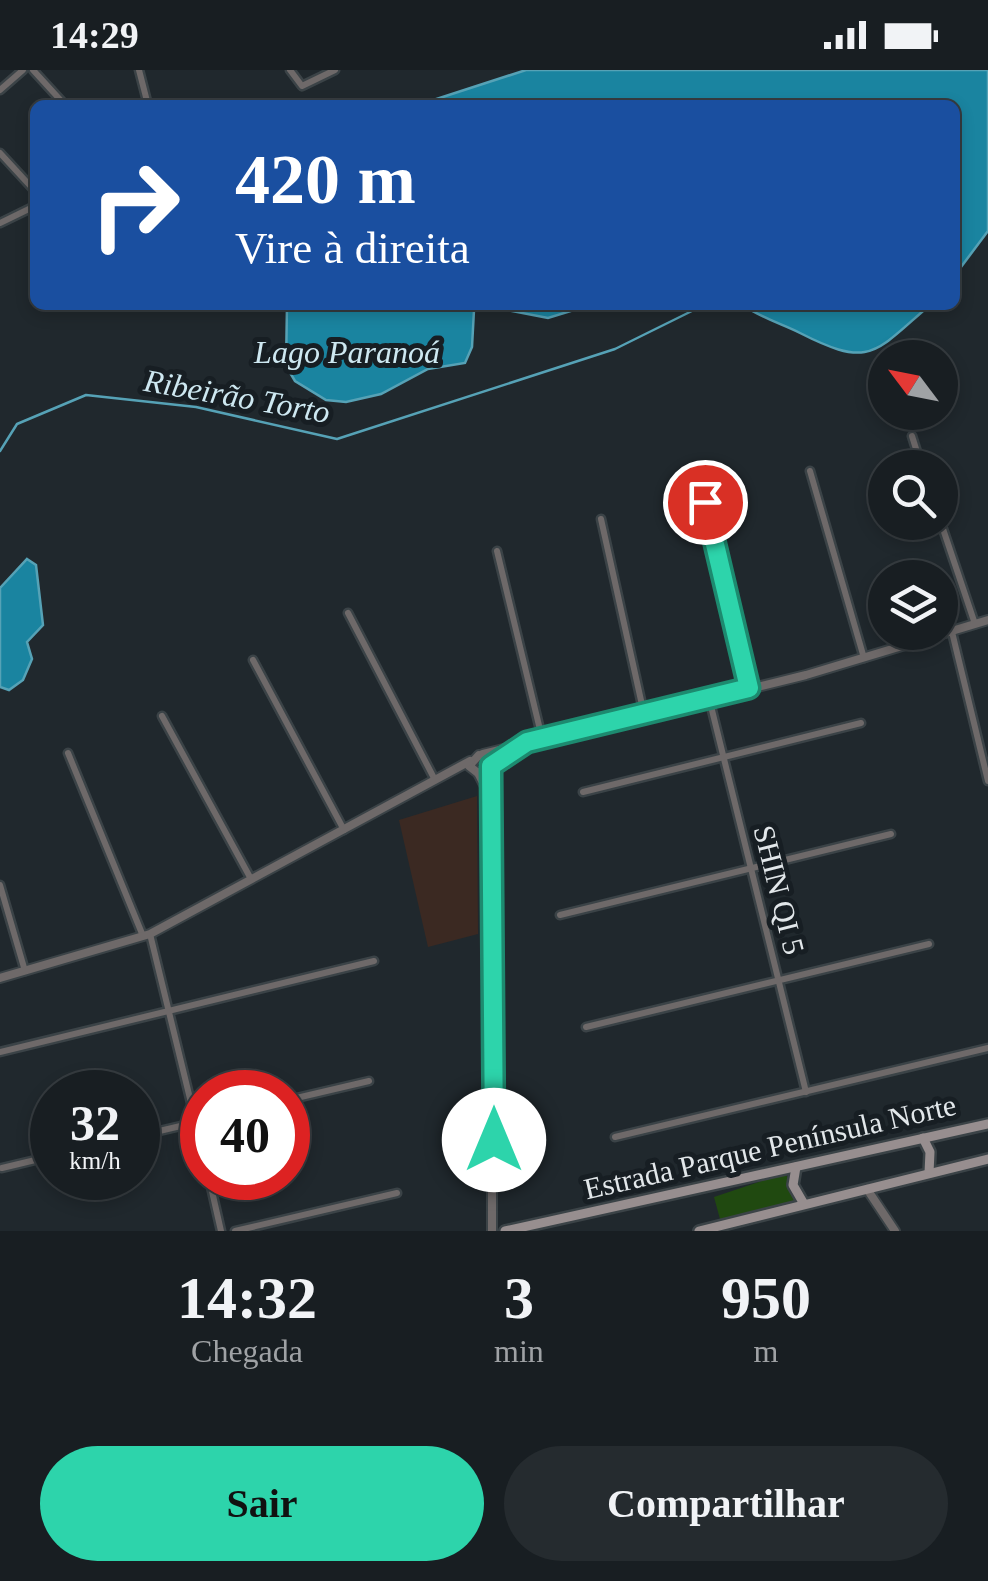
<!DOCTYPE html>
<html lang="pt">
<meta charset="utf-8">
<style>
body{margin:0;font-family:Georgia,serif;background:#252b2f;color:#f1f3f6;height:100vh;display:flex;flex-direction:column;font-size:38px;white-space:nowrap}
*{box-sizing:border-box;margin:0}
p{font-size:32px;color:#9fa2a5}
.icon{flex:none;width:55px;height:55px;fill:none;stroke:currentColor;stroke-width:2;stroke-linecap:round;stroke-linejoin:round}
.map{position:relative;height:1161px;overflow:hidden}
.details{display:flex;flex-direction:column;background:#181e22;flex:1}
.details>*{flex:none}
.guide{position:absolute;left:30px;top:30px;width:930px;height:210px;border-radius:15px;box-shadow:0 5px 15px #0003,0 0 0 2px #363c40;background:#1a4fa0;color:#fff;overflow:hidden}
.needle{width:65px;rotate:302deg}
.fabs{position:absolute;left:868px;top:270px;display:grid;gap:20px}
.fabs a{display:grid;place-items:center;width:90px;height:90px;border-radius:50%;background:#181e22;box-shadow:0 5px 15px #0003,0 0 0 2px #363c40;font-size:50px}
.speed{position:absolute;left:30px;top:1000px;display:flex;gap:20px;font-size:50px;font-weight:700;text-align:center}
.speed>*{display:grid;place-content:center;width:130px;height:130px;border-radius:50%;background:#181e22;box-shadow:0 5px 15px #0003,0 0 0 2px #363c40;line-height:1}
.speed small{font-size:25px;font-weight:400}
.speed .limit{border:15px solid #d22;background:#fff;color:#111}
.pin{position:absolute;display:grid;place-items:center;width:85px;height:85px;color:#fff;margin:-42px;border:5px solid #fff;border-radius:50%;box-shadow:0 2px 10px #0007}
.me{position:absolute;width:110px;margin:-55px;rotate:0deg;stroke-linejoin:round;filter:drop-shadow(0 0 8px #0008)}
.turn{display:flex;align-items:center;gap:35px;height:210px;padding:0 40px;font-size:45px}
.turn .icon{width:130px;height:130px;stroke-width:2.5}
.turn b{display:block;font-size:70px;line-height:85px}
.eta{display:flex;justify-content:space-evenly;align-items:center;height:170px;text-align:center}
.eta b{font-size:60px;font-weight:700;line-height:70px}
.cta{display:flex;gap:20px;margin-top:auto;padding:20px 40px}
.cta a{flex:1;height:115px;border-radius:60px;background:#2dd4ab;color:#111;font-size:40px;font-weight:700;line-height:115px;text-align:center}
.cta a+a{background:#252b2f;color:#f1f3f6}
.status{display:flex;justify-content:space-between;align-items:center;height:70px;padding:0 50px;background:#181e22;direction:ltr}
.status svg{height:28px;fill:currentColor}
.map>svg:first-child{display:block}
.education{fill:#3b2922}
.green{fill:#204910}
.water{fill:#1a84a0;stroke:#56a2b6;stroke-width:2.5}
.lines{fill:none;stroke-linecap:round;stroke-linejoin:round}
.stream{stroke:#56a2b6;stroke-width:2.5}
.minor-casing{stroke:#3b4347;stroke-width:11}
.tertiary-casing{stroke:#3b4347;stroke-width:12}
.secondary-casing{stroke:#3b4347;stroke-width:14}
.minor{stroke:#6e6969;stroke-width:6}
.tertiary{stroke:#6e6969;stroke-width:8}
.secondary{stroke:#978e8f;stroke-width:9}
.route-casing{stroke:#1d8a6f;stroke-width:25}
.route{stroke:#2dd4ab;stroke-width:18}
.labels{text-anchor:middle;stroke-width:10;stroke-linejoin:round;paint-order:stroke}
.street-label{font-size:30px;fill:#e2e7ea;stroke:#171e23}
.water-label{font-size:32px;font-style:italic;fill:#cee8f1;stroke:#171e23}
</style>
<div class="status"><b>14:29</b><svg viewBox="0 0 49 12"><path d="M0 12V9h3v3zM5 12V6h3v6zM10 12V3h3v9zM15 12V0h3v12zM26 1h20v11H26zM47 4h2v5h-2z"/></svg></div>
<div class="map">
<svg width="988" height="1161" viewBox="0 0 988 1161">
<rect width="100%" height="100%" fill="#20282d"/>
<path class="education" d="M477,726l1,138 -50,13 -29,-127z"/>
<path class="green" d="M786,1103l10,31 -76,15 -6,-22z"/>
<g class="water">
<path d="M526,0h462v161l-33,44v-170h-537z"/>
<path d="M287,235h193l-6,5 -2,37 -7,16 -37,6 -47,25 -35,8 -20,-2 -31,-19 -9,-15z"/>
<path d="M481,235h146l-40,1 -39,12z"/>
<path d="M743,235h187c-56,48 -59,64 -130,28 -18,-9 -41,-16 -57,-28z"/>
<path d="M27,489l9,6 7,60 -16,17 5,17 -9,21 -14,10 -9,-3v-99z"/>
</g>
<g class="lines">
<path class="stream" d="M0,381l17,-27 69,-29 110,12 141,32 278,-90 89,-44"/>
<defs>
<g id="minor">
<path d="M33,0l32,35"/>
<path d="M139,0l9,35"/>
<path d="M290,0l12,16 33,-16"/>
<path d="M0,20l23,-20"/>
<path d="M0,83l35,38"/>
<path d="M0,153l35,-17"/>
<path d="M912,366l10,32"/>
<path d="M810,401l54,187"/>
<path d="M705,432l44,186"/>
<path d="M601,449l43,195"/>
<path d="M940,450l35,104"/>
<path d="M497,481l45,187"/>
<path d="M348,543l87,167"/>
<path d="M952,562l36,149"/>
<path d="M253,590l91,170"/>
<path d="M709,628l97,394"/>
<path d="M162,646l89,163"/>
<path d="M68,683l75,183"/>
<path d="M583,722l278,-69"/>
<path d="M0,815l25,86"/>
<path d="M560,845l331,-81"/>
<path d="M150,864l52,214"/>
<path d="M586,957l343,-83"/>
<path d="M0,982l374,-91"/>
<path d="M288,1030l81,-19"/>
<path d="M138,1066l64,-15"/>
<path d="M615,1067l373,-89"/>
<path d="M2,1098l50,-12"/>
<path d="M209,1108l12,53"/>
<path d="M235,1161l162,-38"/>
</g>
<g id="tertiary">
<path d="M483,684l323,-79 182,-55"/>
<path d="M492,695l31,-21"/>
<path d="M491,697l-13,6 -9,-7 10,-11 13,4v472"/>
<path d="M478,703l13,25"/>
<path d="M0,908l150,-44 320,-173"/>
<path d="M867,1119l28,42"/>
</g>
<g id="secondary">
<path d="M923,1068l7,14 -1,21"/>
<path d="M796,1097l-3,18 11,19"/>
<path d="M505,1161l483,-107"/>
<path d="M699,1161l289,-72"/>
</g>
</defs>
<use href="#minor" class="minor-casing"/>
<use href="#tertiary" class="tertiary-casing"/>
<use href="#secondary" class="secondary-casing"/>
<use href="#minor" class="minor"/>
<use href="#tertiary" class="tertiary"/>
<use href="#secondary" class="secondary"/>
</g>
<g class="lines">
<defs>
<path id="route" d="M494,1070l-3,-374 36,-24 222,-54 -44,-186"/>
</defs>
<use href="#route" class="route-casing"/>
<use href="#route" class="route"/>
</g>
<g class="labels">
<g class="street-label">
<text transform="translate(779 820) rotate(76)" y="10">SHIN QI 5</text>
<text transform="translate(770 1077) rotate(-13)" y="10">Estrada Parque Península Norte</text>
</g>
<g class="water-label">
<text x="347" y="293">Lago Paranoá</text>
<text transform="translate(237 326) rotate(10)" y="11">Ribeirão Torto</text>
</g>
</g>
</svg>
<div class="fabs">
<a><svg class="needle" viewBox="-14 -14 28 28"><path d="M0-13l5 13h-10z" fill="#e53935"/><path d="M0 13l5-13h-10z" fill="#9fa2a5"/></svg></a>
<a><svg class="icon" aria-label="search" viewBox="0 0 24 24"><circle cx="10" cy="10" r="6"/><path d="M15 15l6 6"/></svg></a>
<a><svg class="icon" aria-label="layers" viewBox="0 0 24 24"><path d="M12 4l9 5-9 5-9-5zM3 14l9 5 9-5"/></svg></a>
</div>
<div class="speed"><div>32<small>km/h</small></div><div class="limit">40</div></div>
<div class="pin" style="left:705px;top:432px;background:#d93025"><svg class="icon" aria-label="arrive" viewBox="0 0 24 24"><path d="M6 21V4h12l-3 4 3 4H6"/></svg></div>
<svg class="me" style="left:494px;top:1070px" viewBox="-20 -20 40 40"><circle r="19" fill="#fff"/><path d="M0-13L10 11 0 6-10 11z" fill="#2dd4ab"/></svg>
<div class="guide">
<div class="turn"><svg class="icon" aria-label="right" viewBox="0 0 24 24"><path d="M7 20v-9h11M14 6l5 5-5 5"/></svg><div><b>420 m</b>Vire à direita</div></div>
</div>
</div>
<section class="details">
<div class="eta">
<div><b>14:32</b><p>Chegada</p></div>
<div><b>3</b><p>min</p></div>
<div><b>950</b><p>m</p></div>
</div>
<div class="cta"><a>Sair</a><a>Compartilhar</a></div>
</section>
